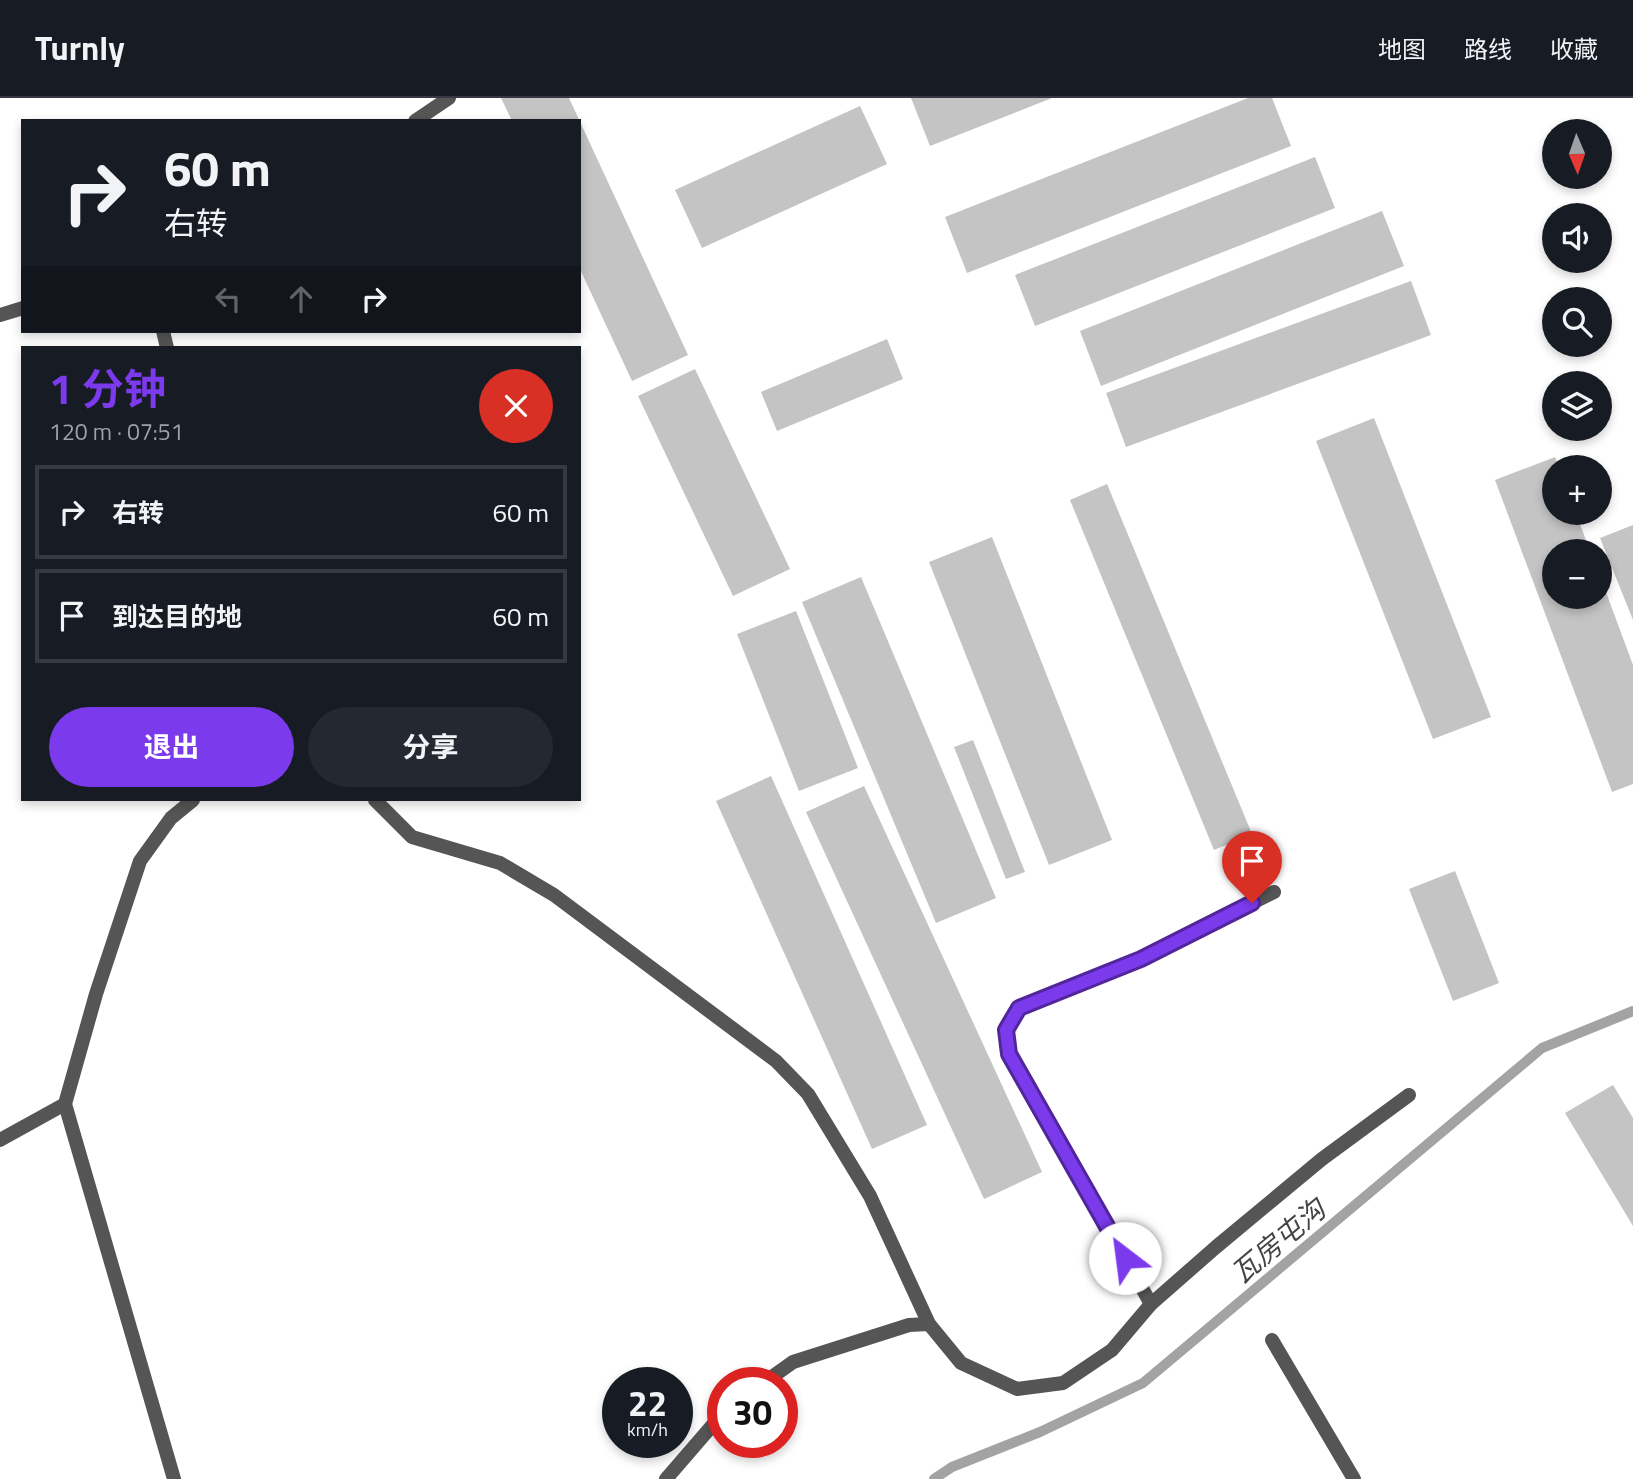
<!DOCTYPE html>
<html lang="zh">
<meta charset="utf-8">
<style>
body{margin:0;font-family:"Titillium Web","Noto Sans SC",sans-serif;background:#242831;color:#f1f3f6;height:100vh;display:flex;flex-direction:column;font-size:26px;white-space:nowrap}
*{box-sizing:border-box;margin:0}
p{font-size:23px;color:#9ea1a6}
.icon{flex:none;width:38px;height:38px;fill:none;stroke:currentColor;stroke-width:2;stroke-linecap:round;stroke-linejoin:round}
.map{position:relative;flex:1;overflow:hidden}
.drawer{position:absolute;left:21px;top:248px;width:560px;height:455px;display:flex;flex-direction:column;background:#171b24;border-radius:0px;box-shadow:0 4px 10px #0003}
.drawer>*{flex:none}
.banner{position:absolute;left:21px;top:21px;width:560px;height:214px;border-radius:0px;box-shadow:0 4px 10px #0003;background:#171b24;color:#f1f3f6;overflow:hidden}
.needle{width:46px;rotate:178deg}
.controls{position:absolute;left:1542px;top:21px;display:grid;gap:14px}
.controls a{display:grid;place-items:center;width:70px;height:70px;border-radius:50%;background:#171b24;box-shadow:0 4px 10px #0003;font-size:35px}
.speed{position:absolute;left:602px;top:1269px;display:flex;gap:14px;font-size:35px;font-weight:700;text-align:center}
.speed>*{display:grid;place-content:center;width:91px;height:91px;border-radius:50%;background:#171b24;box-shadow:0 4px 10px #0003;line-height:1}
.speed small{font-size:18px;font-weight:400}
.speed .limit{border:10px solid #d22;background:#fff;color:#111}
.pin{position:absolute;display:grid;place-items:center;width:60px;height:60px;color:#fff;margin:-72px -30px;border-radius:50% 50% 50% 0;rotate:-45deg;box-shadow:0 0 7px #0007}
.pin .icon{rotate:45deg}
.me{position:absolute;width:77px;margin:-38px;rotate:330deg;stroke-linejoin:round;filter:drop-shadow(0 0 5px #0008)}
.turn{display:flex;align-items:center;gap:24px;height:147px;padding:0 28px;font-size:32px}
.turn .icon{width:91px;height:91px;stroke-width:2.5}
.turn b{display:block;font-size:49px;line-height:60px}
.lanes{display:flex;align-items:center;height:66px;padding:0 28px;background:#0003;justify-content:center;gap:35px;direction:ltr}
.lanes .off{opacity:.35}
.round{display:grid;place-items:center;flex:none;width:74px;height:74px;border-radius:37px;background:#242831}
.summary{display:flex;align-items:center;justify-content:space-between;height:119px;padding:0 28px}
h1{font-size:42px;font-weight:700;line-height:52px;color:#7c3aed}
.action{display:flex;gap:14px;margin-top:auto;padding:14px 28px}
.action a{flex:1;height:80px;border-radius:42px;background:#7c3aed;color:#fff;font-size:28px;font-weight:700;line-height:80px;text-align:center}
.action a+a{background:#242831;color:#f1f3f6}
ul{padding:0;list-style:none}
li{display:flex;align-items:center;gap:21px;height:94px;margin:0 14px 10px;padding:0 14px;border:4px solid #363941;border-radius:0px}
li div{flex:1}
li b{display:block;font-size:26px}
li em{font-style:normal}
header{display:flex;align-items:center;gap:42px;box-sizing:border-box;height:98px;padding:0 35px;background:#171b24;border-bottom:2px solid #363941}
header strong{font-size:33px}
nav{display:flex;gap:38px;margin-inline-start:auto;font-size:24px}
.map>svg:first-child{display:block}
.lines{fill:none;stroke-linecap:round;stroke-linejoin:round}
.stream{stroke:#a3a3a3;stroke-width:10}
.building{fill:#c4c4c4}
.minor{stroke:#555;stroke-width:14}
.route-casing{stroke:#51269a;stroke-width:18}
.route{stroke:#7c3aed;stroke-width:12}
.labels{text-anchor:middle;stroke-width:6;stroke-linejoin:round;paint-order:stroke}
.water-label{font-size:28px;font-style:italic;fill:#444;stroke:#fff}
</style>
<header>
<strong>Turnly</strong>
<nav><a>地图</a><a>路线</a><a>收藏</a></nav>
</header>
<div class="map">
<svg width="1633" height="1381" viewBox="0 0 1633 1381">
<rect width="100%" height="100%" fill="#fff"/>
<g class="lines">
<path class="stream" d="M934,1381l18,-12 88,-35 103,-49 399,-335 91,-37"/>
</g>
<g class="building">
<path d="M501,0h68l119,257 -56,26 -53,-114v-146h-67z"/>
<path d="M911,0h141l-122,48z"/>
<path d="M1248,0h24l19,48 -324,127 -22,-56z"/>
<path d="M860,8l27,58 -185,84 -27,-58z"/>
<path d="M1315,59l20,51 -300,118 -20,-51z"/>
<path d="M1382,113l22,55 -303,120 -21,-55z"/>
<path d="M1411,183l20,54 -305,112 -20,-54z"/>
<path d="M887,241l16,40 -126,52 -16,-39z"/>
<path d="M695,271l95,200 -57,27 -95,-200z"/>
<path d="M1374,320l117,299 -58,22 -117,-298z"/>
<path d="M1555,359l4,10h-5v46h22l14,38h-36v46h46v-21l33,89v119l-21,8 -117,-312z"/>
<path d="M1107,386l145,350 -38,16 -144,-350z"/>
<path d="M1633,427v95l-33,-82z"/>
<path d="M992,439l120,303 -63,25 -120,-303z"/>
<path d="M861,479l135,321 -60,25 -134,-321z"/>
<path d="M796,513l62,157 -59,23 -62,-157z"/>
<path d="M973,642l52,132 -19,7 -52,-132z"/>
<path d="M771,678l156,349 -55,24 -156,-348z"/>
<path d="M864,688l178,386 -58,27 -178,-387z"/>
<path d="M1455,773l44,112 -46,18 -44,-112z"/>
<path d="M1613,987l20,33v108l-68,-113z"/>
</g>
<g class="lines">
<g class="minor">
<path d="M415,23l34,-23"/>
<path d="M0,217l23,-7"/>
<path d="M163,233l4,17"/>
<path d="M375,702l37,37 88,26 54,32 222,166 32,33 62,102 59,128 32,39 56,26 46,-6 49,-33 39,-46 65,-57 106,-88 87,-64"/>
<path d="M0,1042l65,-36"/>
<path d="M1151,1206l-142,-250 -3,-24 13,-22 122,-49 133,-67"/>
<path d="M1272,1242l82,139"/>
<path d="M765,1284l28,-20 116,-37 20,-1"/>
<path d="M174,1381l-109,-375 31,-110 44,-133 31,-43 22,-18"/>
<path d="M666,1381l57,-66"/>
</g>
</g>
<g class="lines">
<defs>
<path id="route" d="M1125,1160l-116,-204 -3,-24 13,-22 122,-49 111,-56"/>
</defs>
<use href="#route" class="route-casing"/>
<use href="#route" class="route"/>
</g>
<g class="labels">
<g class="water-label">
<text transform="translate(1278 1143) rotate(-40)" y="10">瓦房屯沟</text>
</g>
</g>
</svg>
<div class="controls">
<a><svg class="needle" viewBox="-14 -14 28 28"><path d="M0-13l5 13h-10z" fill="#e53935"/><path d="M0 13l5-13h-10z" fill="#9ea1a6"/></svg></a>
<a><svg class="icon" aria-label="sound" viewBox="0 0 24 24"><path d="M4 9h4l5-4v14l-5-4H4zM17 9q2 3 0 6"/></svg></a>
<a><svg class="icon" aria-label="search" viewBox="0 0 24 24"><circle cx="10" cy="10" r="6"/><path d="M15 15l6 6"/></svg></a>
<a><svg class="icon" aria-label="layers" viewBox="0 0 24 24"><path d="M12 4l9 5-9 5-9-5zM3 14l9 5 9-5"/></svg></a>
<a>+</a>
<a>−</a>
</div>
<div class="speed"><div>22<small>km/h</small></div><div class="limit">30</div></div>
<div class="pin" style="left:1252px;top:805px;background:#d93025"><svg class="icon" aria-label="arrive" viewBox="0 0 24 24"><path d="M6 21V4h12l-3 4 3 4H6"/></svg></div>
<svg class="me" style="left:1125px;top:1160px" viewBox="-20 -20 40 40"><circle r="19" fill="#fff"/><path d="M0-13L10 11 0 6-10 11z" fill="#7c3aed"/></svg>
<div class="banner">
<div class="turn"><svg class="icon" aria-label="right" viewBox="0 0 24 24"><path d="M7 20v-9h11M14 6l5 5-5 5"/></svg><div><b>60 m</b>右转</div></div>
<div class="lanes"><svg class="icon off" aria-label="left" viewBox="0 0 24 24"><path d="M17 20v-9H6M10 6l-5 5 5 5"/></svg><svg class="icon off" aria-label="ahead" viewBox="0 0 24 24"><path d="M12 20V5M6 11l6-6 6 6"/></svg><svg class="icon" aria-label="right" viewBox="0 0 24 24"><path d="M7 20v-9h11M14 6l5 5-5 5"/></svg></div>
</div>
<section class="drawer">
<div class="summary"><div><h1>1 分钟</h1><p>120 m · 07:51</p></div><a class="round" style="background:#d93025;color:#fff"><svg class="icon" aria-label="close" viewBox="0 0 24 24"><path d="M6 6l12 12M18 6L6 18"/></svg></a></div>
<ul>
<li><svg class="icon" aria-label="right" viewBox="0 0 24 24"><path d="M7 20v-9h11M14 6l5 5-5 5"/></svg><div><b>右转</b></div><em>60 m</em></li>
<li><svg class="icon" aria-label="arrive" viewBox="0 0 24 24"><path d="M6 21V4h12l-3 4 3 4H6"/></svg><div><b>到达目的地</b></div><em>60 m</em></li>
</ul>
<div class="action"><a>退出</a><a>分享</a></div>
</section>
</div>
